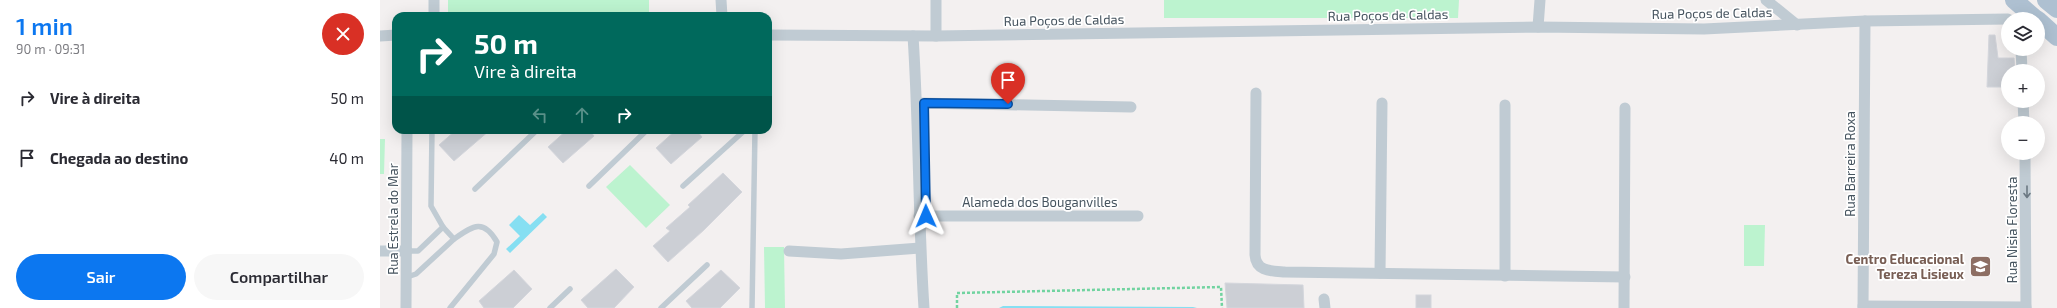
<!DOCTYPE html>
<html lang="pt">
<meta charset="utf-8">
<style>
body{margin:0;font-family:"Exo 2",sans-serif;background:#f7f7f7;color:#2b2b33;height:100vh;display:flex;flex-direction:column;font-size:15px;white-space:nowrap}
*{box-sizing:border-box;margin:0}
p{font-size:13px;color:#7c7c81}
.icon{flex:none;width:22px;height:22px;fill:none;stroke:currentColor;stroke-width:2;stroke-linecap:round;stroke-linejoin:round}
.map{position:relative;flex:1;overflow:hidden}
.details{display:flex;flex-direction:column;background:#fff;width:380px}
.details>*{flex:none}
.hud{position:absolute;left:12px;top:12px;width:380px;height:122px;border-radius:12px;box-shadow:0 4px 16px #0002;background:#00695c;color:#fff;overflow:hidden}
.tools{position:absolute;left:1621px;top:12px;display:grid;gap:8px}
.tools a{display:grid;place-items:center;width:44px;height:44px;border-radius:50%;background:#fff;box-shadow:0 4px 16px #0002;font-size:20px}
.pin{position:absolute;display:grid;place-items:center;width:34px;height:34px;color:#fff;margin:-41px -17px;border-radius:50% 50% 50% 0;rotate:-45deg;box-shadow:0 0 4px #0007}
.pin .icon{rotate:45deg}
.me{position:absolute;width:44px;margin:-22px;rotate:359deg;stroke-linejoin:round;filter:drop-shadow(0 0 3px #0008)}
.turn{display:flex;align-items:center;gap:14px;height:84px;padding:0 16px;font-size:18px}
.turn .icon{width:52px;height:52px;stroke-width:2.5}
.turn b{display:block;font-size:28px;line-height:34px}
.lanes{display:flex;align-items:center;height:38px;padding:0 16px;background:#0003;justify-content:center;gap:20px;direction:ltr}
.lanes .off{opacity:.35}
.round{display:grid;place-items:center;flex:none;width:42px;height:42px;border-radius:21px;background:#f7f7f7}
.overview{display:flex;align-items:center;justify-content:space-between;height:68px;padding:0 16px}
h1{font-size:24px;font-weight:600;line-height:30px;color:#0c77f0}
.button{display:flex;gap:8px;margin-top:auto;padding:8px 16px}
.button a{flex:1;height:46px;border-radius:24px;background:#0c77f0;color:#fff;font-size:16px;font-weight:600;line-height:46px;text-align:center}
.button a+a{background:#f7f7f7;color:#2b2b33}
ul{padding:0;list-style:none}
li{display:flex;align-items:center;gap:12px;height:60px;padding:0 16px}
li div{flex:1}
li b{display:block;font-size:15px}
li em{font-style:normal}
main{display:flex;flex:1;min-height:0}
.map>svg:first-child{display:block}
.green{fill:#bcf3cf}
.water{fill:#86dff2}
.building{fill:#cccfd5;stroke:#d4d6dc}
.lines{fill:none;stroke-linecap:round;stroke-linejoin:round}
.path{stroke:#71d3a0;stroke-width:2.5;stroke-dasharray:3 2;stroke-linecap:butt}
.lane{stroke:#c0cbd3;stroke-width:5.5}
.street{stroke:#c0cbd3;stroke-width:11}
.primary{stroke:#aec0d1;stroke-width:18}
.oneway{stroke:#6b7882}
.route-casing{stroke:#084d9c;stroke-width:10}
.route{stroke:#0c77f0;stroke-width:7}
.labels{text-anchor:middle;stroke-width:3.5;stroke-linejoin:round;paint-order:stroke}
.street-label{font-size:13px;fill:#46545f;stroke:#fff}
.education-label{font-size:13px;font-weight:bold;fill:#785e54;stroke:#fff;text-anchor:end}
</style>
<main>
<section class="details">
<div class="overview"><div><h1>1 min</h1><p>90 m · 09:31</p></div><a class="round" style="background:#d93025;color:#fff"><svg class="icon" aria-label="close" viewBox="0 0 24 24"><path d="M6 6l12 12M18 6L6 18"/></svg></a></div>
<ul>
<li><svg class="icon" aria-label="right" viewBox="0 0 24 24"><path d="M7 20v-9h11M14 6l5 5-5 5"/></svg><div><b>Vire à direita</b></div><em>50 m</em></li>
<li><svg class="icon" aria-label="arrive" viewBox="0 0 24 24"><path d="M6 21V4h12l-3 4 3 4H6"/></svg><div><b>Chegada ao destino</b></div><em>40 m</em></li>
</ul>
<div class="button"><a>Sair</a><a>Compartilhar</a></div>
</section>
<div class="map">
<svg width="1677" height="308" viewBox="0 0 1677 308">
<rect width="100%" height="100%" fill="#f3f0f0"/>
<g class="green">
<rect x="68" y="0" width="201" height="16"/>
<path d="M784,0h295l-1,18h-294z"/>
<path d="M0,139h5l-1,35h-4z"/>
<path d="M250,165l40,40 -24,23 -40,-41z"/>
<path d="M1364,225h21l-1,41h-20z"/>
<path d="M384,247h20l1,61h-20z"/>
</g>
<g class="water">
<path d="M163,213l4,4 -37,36 -4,-4 14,-13 -11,-11 10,-10 11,10z"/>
<path d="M623,306l190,1 4,1h-198z"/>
</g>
<g class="building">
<path d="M1609,35h6l3,23h16l1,13h-7v16h-21z"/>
<path d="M76,130h34l-36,31 -15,-16z"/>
<path d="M187,130h22l5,6 -31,27 -15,-16z"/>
<path d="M296,130h20l6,7 -31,27 -15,-16z"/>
<path d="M343,173l19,19 -38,38 -36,32 -15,-16 17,-15 -4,-3 24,-21 -2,-2z"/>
<path d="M236,269l18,18 -20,21h-26l-7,-8z"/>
<path d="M134,270l18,19 -19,19h-29l-5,-7z"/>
<path d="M341,270l19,18 -20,20h-28l-6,-7z"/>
<path d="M845,283l78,2 1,23h-77z"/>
<rect x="1036" y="295" width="15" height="13"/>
</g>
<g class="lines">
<path class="path" d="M577,308v-15l264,-6 1,21"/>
<g class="lane">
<path d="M209,186l58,-56"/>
<path d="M303,186l62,-56"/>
<path d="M95,189l62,-59"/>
<path d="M27,251h11l25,-24"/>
<path d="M27,277l9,-3 38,-35 -11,-12 -12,-21 1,-76"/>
<path d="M70,308l44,-54 3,-12c-14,-24 -24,-16 -43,-3"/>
<path d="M170,308l20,-19"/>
<path d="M281,308l46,-43"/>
<path d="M372,308l3,-178"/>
</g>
<g class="street">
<path d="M54,0v16"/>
<path d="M341,0l1,16"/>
<path d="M1386,0l31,25"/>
<path d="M1158,27l2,-27"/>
<path d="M388,35l168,1 602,-9 166,2 161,-8 143,-2"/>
<path d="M0,36l16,-1"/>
<path d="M533,36c6,91 5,181 11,272"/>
<path d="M556,36v-36"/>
<path d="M1641,49l1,22"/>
<path d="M876,93l-1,162c1,17 17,16 30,17l340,5"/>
<path d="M1643,101l1,22"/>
<path d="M537,103l214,4"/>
<path d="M1645,153l1,155"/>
<path d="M539,216h219"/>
<path d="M0,251h27"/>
<path d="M409,251l52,3 79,-6"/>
<path d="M1000,273l2,-170"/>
<path d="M1125,276v-171"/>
<path d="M944,299l1,9"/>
<path d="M1483,306l163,1"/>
<path d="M26,308l1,-178"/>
<path d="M1244,308l1,-200"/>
<path d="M1483,308l2,-287"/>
</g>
<g class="primary">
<path d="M1634,0l22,19"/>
<path d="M1666,0l11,9"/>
<path d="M1658,20l19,17"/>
</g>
</g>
<defs><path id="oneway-shaft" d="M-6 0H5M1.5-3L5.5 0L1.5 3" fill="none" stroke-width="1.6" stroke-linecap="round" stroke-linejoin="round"/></defs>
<use class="oneway" href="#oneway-shaft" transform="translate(1647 192) rotate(90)"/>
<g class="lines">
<defs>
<path id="route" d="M546,216l-2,-113 84,1"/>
</defs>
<use href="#route" class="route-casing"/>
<use href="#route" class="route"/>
</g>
<defs>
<symbol id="school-square" viewBox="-11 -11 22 22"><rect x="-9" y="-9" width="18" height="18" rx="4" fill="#8d6e63" stroke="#fff"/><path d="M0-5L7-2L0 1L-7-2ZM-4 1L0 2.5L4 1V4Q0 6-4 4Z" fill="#fff"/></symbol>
</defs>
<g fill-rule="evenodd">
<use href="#school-square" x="1588" y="254" width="25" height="25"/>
</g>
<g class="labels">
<g class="street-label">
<text transform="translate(1332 13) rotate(-1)" y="5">Rua Poços de Caldas</text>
<text transform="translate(1008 15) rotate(-1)" y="5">Rua Poços de Caldas</text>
<text transform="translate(684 20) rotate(-1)" y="5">Rua Poços de Caldas</text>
<text transform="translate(1470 164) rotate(-90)" y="5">Rua Barreira Roxa</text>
<text x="660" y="207">Alameda dos Bouganvilles</text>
<text transform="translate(13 219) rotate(-90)" y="5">Rua Estrela do Mar</text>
<text transform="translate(1632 230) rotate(-90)" y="5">Rua Nisia Floresta</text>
</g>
<g class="education-label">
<text x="1584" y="264">Centro Educacional<tspan x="1584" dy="15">Tereza Lisieux</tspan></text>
</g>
</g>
</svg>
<div class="tools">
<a><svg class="icon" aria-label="layers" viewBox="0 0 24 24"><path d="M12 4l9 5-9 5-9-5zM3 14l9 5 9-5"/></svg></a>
<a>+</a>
<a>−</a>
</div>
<div class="pin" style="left:628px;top:104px;background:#d93025"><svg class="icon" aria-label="arrive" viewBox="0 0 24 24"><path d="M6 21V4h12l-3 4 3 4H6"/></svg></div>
<svg class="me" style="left:546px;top:216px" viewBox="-20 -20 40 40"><path d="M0-17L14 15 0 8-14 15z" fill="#0c77f0" stroke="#fff" stroke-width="4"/></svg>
<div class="hud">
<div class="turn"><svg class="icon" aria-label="right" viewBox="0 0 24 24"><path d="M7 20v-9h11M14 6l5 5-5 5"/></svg><div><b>50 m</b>Vire à direita</div></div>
<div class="lanes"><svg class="icon off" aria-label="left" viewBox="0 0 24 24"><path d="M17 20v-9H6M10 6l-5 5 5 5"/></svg><svg class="icon off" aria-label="ahead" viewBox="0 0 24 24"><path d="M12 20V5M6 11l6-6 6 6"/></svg><svg class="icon" aria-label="right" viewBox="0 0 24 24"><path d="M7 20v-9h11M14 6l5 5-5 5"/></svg></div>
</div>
</div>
</main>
